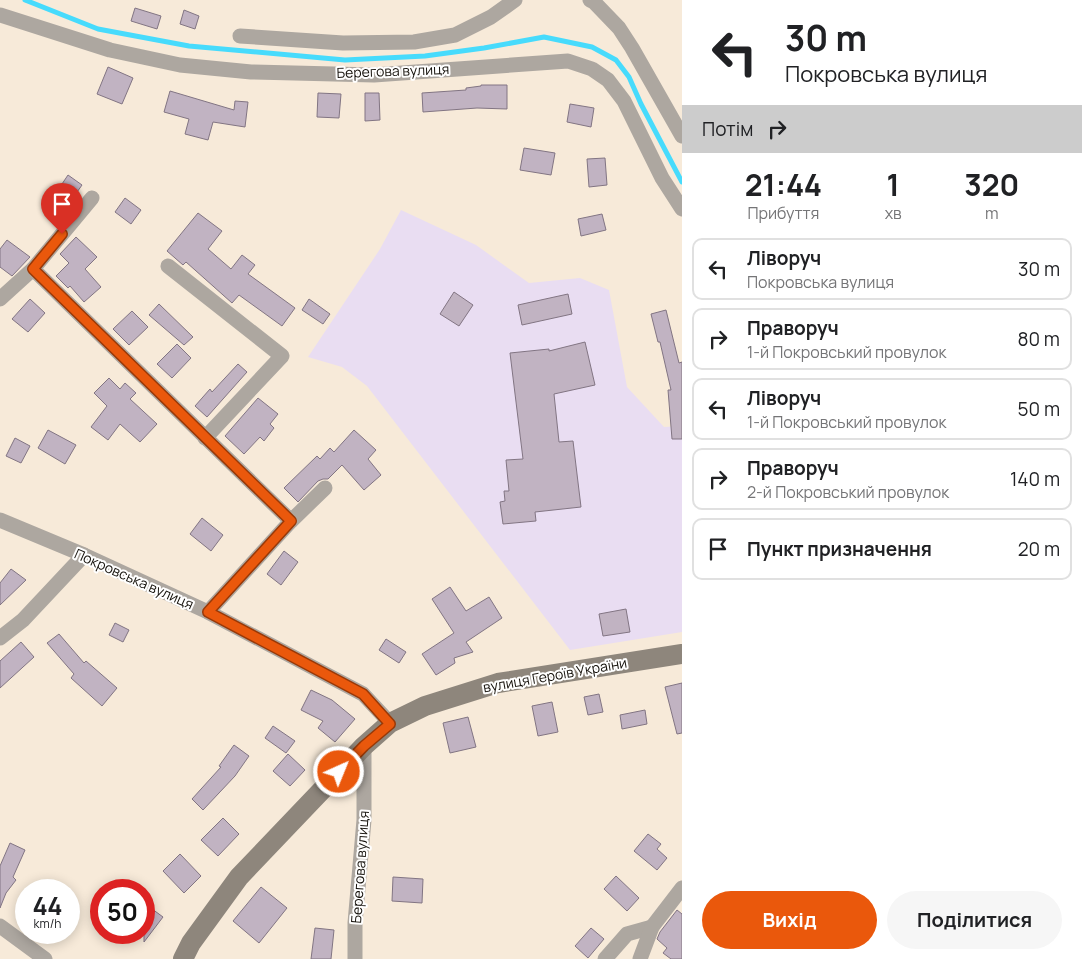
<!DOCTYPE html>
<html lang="uk">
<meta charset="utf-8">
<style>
body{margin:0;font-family:Manrope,sans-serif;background:#f6f6f6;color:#202124;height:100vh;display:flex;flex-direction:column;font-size:19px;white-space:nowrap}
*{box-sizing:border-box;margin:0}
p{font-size:16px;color:#757577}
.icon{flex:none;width:28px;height:28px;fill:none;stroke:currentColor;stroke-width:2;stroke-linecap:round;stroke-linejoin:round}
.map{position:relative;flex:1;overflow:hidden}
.panel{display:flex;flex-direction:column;background:#fff;width:400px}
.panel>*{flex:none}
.banner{background:#fff;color:#202124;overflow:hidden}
.speed{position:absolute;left:15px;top:879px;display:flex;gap:10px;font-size:25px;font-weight:700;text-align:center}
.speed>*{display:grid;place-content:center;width:65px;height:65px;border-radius:50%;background:#fff;box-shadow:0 2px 12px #0003;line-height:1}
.speed small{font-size:12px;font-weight:400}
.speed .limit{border:8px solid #d22;background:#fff;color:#111}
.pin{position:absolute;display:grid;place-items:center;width:42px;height:42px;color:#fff;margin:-51px -21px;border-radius:50% 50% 50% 0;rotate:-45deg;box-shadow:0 0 5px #0007}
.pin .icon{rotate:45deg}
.me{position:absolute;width:55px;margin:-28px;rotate:44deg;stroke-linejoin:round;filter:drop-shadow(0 0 4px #0008)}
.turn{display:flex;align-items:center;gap:18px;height:105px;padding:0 20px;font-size:22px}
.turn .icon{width:65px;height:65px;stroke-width:2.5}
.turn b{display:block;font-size:35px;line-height:42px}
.then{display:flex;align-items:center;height:48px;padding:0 20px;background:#0003;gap:10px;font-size:19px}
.eta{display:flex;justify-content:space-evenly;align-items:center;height:85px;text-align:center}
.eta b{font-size:30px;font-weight:700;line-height:35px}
.button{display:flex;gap:10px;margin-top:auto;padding:10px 20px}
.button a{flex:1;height:58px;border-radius:30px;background:#ea580c;color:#fff;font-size:20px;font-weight:700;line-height:58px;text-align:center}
.button a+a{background:#f6f6f6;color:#202124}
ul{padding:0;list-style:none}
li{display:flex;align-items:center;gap:15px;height:62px;margin:0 10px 8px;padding:0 10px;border:2px solid #e0e0e0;border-radius:10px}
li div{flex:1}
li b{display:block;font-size:19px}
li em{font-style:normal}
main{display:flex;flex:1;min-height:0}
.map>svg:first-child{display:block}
.industrial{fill:#e9ddf2}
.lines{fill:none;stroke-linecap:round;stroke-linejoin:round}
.stream{stroke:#47dbfc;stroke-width:5}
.building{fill:#c1b3c2;stroke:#827583}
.street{stroke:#ada7a0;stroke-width:15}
.secondary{stroke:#8e867c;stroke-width:20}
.route-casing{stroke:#983908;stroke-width:12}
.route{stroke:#ea580c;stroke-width:9}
.labels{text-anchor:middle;stroke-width:4;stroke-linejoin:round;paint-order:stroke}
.street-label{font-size:14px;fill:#14100a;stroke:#fff}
</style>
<main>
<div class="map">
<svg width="682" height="959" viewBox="0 0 682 959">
<rect width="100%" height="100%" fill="#f7ead9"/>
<path class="industrial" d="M401,210l75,35 53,38 51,-5 29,12 18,97 37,40 18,-1v206l-112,18 -203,-264 -25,-19 -34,-10 72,-108z"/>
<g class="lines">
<path class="stream" d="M25,0l73,29 91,17 156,14 80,-4 59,-8 60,-11 48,10 24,13 13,17 12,27 41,78"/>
</g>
<g class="building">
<path d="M135,8l26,8 -4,13 -26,-8z"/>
<path d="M184,10l15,6 -4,13 -15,-5z"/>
<path d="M108,67l25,11 -11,26 -25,-10z"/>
<path d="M481,85h26v24l-30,-1 -54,4 -1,-19 44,-3v-2l15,-2z"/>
<path d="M170,91l64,19 1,-9 13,1 -3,25 -32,-5 -5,18 -23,-6 4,-15 -25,-7z"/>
<path d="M318,93l23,1 -2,24 -22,-1z"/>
<path d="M365,93h14l1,27 -15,1z"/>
<path d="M570,104l24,4 -3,19 -24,-5z"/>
<path d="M524,148l31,5 -4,22 -31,-5z"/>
<path d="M605,158l2,27 -18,2 -2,-28z"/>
<path d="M68,175l14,10 -14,20 -14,-9z"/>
<path d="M125,198l16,12 -10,14 -16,-12z"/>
<path d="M198,213l24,18 -14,18 23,20 11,-14 13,10 -7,9 47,34 -13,18 -43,-31 -7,8 -46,-41 -3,3 -16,-14z"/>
<path d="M602,214l4,16 -25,6 -3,-17z"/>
<path d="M76,237l21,20 -12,12 16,18 -17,15 -14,-16 -2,2 -12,-12 13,-13 -9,-9z"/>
<path d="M7,240l23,17 -18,19 -12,-9v-18z"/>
<path d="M454,292l19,13 -14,21 -19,-12z"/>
<path d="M568,294l4,20 -50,11 -4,-20z"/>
<path d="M30,299l15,14 -17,19 -16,-13z"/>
<path d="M309,299l21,15 -7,10 -21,-14z"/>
<path d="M159,304l34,33 -9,8 -35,-30z"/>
<path d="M666,310l13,53 3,-1v77h-10l-4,-49h3l-11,-48h-2l-7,-28z"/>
<path d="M132,311l16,16 -19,18 -16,-16z"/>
<path d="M585,342l10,43 -41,9 5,48 14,-1 8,66 -46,5 1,9 -33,3 -3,-22 5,-1 -1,-10h5l-3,-31 17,-1 -13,-106 39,-4v2z"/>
<path d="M177,344l14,14 -19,20 -15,-14z"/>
<path d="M238,364l9,8 -40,45 -12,-11 15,-17 2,3z"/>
<path d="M109,378l11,11 5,-6 11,10 -6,6 27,25 -17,18 -20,-18 -12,16 -17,-13 16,-21 -13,-13z"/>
<path d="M258,398l20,16 -8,10 4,4 -10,13 -4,-4 -16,17 -19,-18z"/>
<path d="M48,430l28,15 -11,19 -27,-16z"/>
<path d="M354,430l22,20 -8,9 13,16 -17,15 -22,-25 -14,14h-5l-5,2 -20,21 -14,-14 33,-32 3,3 10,-11 4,4z"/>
<path d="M15,438l15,8 -9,17 -15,-7z"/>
<path d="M202,518l21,17 -12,16 -21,-17z"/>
<path d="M284,551l14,11 -17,23 -14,-11z"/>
<path d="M11,569l15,11 -26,25v-22z"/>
<path d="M450,587l16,24 23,-14 13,21 -36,24 7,10 -19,6 1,5 -19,12 -14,-21 32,-21 -22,-34z"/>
<path d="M626,609l4,23 -27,4 -4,-22z"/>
<path d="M115,623l14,7 -6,12 -14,-7z"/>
<path d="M59,634l25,29 2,-2 31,27 -15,18 -31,-28 3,-4 -27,-31z"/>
<path d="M386,639l20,13 -7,11 -20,-13z"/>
<path d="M21,642l13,15 -34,31v-27z"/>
<path d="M682,683v50l-5,1 -12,-47z"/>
<path d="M311,690l21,10 23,19 -20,23 -17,-14 5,-7 -22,-11z"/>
<path d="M599,694l4,18 -15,3 -4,-18z"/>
<path d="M552,702l6,30 -20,4 -6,-30z"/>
<path d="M645,710l2,14 -25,5 -2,-14z"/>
<path d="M468,717l8,30 -26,6 -7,-30z"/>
<path d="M273,726l22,15 -9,12 -21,-15z"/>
<path d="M234,745l15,11 -14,20 -32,34 -11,-11 29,-32 -2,-1z"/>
<path d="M288,754l17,16 -15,16 -17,-15z"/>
<path d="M223,818l16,16 -21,22 -17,-16z"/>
<path d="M648,834l13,10 -4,5 10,9 -10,12 -23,-19z"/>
<path d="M10,843l15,7 -12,27 3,3 -10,13 -6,15v-42z"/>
<path d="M180,854l21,22 -17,17 -21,-22z"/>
<path d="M616,876l23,22 -12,13 -23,-22z"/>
<path d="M393,877l30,2 -1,24 -30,-2z"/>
<path d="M261,887l26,21 -28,35 -26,-22z"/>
<path d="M144,903l19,14 -19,25z"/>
<path d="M677,910l5,4v45h-11l-8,-6 4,-5 -10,-9 3,-7z"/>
<path d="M315,928l19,2 -3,29h-20z"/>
<path d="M591,928l13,11 -16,19 -13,-12z"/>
</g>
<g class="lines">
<g class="street">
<path d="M590,0l4,2 25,26 13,20 50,88"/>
<path d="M0,15l110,35 70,15 71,7 123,3 194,-14 24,8 16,11 16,21 38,77 20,31"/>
<path d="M240,36l103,7 71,-1 41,-7 36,-18 24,-17"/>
<path d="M168,266l114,90 -77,82"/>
<path d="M33,269l258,252"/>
<path d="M0,299l33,-30 59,-71"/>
<path d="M0,520l84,35 124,57 155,82 27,29"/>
<path d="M208,612l83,-91 34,-33"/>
<path d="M0,638l23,-18 61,-65"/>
<path d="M0,926l45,33"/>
<path d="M355,959v-36l9,-103v-74"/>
<path d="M605,959l22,-25 25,-7"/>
<path d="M640,959l12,-32 30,-39"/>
</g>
<path class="secondary" d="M183,959l8,-16 48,-66 125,-131 26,-23 35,-17 73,-23 184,-29"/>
</g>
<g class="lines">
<defs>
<path id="route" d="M62,234l-29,35 258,252 -83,91 155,82 27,30 -26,22 -25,26"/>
</defs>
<use href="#route" class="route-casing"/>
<use href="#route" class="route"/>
</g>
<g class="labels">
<g class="street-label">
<text transform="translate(393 71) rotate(-2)" y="5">Берегова вулиця</text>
<text transform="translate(134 579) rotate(24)" y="5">Покровська вулиця</text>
<text transform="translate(555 675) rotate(-10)" y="5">вулиця Героїв України</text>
<text transform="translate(360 867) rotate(-86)" y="5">Берегова вулиця</text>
</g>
</g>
</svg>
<div class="speed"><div>44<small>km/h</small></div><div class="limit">50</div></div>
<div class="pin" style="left:62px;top:234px;background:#d93025"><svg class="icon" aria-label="arrive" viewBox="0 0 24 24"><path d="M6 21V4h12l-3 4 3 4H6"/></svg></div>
<svg class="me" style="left:339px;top:772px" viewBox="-20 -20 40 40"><circle r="17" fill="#ea580c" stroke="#fff" stroke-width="3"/><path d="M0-11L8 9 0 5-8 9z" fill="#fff"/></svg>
</div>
<section class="panel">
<div class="banner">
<div class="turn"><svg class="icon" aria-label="left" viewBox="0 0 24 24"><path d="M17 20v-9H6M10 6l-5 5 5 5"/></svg><div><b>30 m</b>Покровська вулиця</div></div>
<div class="then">Потім<svg class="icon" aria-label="right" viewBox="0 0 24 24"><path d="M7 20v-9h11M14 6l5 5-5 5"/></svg></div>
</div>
<div class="eta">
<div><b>21:44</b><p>Прибуття</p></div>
<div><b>1</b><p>хв</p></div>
<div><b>320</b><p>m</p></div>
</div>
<ul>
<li><svg class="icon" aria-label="left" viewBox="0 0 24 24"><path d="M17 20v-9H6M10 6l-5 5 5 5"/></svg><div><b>Ліворуч</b><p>Покровська вулиця</p></div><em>30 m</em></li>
<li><svg class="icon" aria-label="right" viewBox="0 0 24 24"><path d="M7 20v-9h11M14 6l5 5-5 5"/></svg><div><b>Праворуч</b><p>1-й Покровський провулок</p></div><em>80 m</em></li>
<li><svg class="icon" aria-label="left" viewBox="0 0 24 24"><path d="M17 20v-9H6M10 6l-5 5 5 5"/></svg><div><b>Ліворуч</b><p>1-й Покровський провулок</p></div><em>50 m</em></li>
<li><svg class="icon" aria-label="right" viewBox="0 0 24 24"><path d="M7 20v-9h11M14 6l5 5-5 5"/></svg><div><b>Праворуч</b><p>2-й Покровський провулок</p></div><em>140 m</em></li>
<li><svg class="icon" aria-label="arrive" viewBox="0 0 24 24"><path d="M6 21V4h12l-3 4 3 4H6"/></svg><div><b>Пункт призначення</b></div><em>20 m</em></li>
</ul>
<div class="button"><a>Вихід</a><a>Поділитися</a></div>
</section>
</main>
